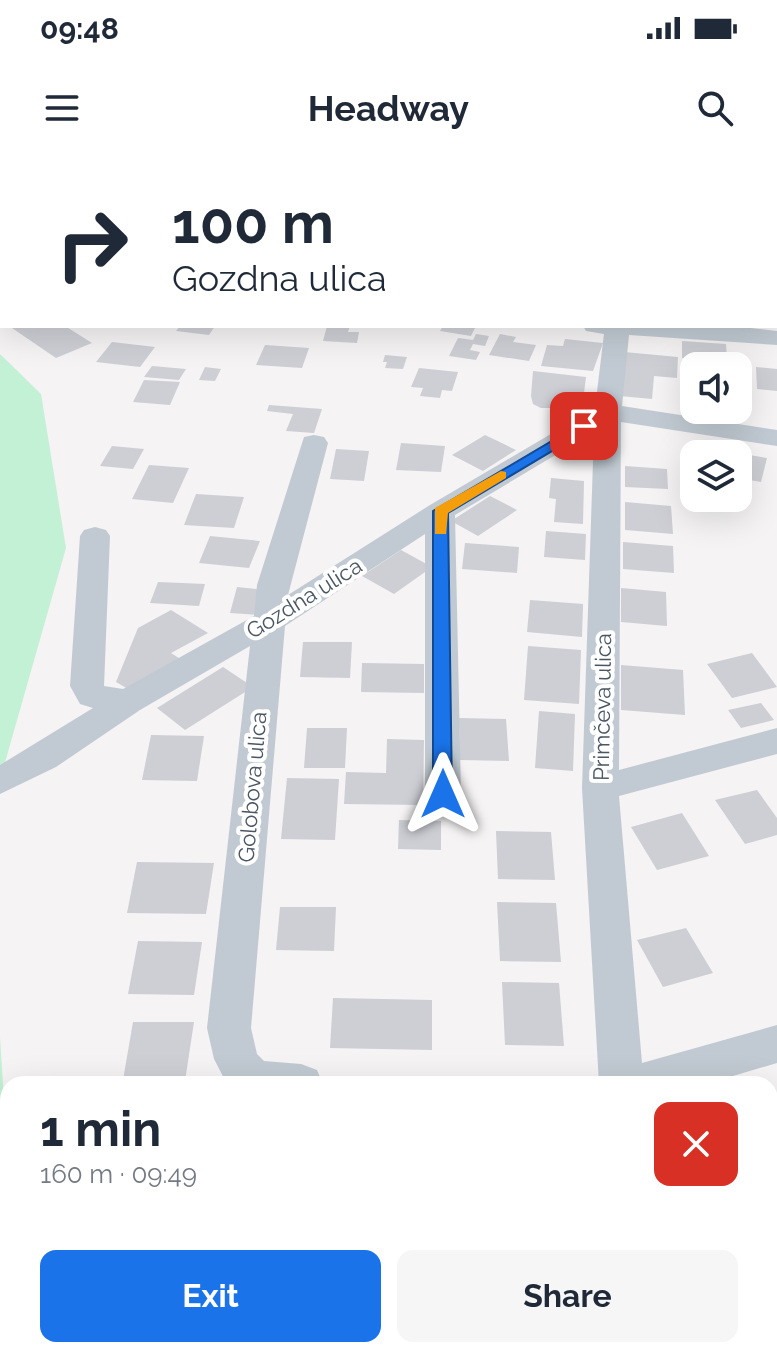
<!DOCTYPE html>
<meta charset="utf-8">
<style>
body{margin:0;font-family:Raleway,sans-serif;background:#f6f6f7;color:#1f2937;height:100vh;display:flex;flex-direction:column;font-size:30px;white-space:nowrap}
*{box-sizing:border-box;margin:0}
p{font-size:26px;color:#747a83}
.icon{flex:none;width:44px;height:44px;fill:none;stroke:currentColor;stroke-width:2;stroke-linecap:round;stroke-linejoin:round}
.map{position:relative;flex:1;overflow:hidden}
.drawer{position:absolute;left:0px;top:916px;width:778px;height:282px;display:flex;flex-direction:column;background:#fff;border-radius:24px 24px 0 0;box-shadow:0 8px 32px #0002}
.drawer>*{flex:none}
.banner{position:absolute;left:0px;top:0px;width:778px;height:168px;box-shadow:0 8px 32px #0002;background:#fff;color:#1f2937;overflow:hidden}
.controls{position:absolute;left:680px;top:192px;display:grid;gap:16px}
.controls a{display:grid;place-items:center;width:72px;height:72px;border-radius:16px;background:#fff;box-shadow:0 8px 32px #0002;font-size:40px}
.pin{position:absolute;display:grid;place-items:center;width:68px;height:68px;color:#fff;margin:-34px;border-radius:16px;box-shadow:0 4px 12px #0006}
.me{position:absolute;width:88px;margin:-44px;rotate:0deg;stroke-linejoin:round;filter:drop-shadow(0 0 6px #0008)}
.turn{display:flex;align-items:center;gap:28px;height:168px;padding:0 40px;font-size:36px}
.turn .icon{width:104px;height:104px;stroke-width:2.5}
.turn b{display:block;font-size:56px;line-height:68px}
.round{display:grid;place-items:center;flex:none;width:84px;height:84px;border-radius:16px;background:#f6f6f7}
.head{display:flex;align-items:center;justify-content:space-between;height:136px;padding:0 40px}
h1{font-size:48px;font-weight:700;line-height:60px}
.action{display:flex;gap:16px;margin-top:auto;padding:16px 40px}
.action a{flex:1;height:92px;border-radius:16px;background:#1a73e8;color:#fff;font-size:32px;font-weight:700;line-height:92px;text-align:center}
.action a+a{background:#f6f6f7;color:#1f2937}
.status{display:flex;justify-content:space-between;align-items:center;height:56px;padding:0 40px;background:#fff;direction:ltr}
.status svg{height:22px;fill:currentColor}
header{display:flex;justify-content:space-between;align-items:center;height:104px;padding:0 40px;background:#fff;font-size:36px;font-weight:700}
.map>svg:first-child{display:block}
.green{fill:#c3f1d5}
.building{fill:#cdcfd5}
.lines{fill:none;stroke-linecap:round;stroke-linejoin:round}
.minor{fill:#c1cad2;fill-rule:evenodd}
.route{fill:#1a73e8;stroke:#114b97;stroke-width:2}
.slow{fill:#f59e0b}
.labels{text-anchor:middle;stroke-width:8;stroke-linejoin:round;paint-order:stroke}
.street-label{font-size:22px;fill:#4a5661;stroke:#fff}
</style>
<div class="status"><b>09:48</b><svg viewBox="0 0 49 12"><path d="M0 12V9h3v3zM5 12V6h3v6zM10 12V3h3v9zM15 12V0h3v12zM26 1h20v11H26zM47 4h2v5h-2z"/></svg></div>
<header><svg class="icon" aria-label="menu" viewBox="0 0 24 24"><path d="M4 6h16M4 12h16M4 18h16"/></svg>Headway<svg class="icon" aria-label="search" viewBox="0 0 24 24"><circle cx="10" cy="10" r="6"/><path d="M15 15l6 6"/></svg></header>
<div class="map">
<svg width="777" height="1197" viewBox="0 0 777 1197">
<rect width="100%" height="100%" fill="#f5f3f3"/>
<g class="green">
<path d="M0,0h414l-412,2v29z"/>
<path d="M0,194l41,40 25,154 -66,232z"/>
<path d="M0,877l8,125v188h101l5,7h-114z"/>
</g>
<g class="building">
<path d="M9,166h56l27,17 -36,15z"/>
<path d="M180,166h35l-6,9 -33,-4z"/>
<path d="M327,166h23l-2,6h11l-2,11 -34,-2z"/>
<path d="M443,166h33l-5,10 -31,-5z"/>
<path d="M476,174l13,2 -4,10 -12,-2 -3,6 10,2 -4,8 -27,-4 9,-18 15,2z"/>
<path d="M500,174l16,3 -3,5 23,3 -7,16 -40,-6z"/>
<path d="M565,179l38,4 -10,28 -52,-5 6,-21 16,1z"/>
<path d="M682,181l44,3 1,17 -45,-3z"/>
<path d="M112,182l43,5 -15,20 -44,-5z"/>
<path d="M265,185l44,3 -7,20 -46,-3z"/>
<path d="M624,192l54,5 -1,21 -23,-2 -2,23 -32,-3z"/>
<path d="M385,195l22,2 -4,12 -18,-1 2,-6h-4z"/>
<path d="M152,206l34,3 -7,11 -35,-3z"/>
<path d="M205,207l16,2 -6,12 -16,-1z"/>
<path d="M756,207l21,2v22l-20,-2z"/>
<path d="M419,208l39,4 -6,19 -10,-1 -2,8 -20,-2 3,-8 -12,-1z"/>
<path d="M533,211l53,6 -2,16 -16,-1 1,8 -8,8h-20l-8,-4 -2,-8z"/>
<path d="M144,220l36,2 -10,23 -37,-3z"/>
<path d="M269,245l53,4 -8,24 -28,-2 7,-17 -26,-3z"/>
<path d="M485,275l31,15 -33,21 -31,-16z"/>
<path d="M401,283l44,3 -4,26 -45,-2z"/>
<path d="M112,286l32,3 -11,20 -33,-3z"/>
<path d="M336,289l33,2 -5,30 -34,-2z"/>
<path d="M738,293l29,5 -6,24 -23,-4z"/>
<path d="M149,305l40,3 -16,35 -41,-4z"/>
<path d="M625,306l42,3 1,20 -43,-2z"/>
<path d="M551,318l33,3 -1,43 -29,-2 2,-23 -7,-1z"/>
<path d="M196,334l48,3 -10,31 -50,-3z"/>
<path d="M490,336l27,14 -39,26 -27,-15z"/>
<path d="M625,342l46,4 2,28 -48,-4z"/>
<path d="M546,371l40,3 -1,26 -41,-3z"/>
<path d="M210,376l50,5 -11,27 -50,-5z"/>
<path d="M623,382l50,4 1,27 -51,-4z"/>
<path d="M465,383l54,4 -2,26 -55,-4z"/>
<path d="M401,390l31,17 -38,27 -32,-18z"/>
<path d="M158,422l47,2 -6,22 -49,-3z"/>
<path d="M237,427l30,3 -7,25 -30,-2z"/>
<path d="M621,428l45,4 1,34 -46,-4z"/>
<path d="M530,440l53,4 -1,33 -55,-5z"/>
<path d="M171,450l37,23 -37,20 11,7 -54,29 -12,-7 22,-54z"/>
<path d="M303,482h49l-2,36 -50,-1z"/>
<path d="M528,486l53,4 -2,54 -55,-4z"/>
<path d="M752,493l25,34 -45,11 -25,-34z"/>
<path d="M362,503l62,1v29l-63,-1z"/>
<path d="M621,505l62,5 2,45 -64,-5z"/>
<path d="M223,507l30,20 -68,43 -28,-22z"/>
<path d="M761,543l13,17 -33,8 -13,-18z"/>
<path d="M539,551l36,3 -2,57 -38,-3z"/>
<path d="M459,558l47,1 3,42 -49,-1z"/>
<path d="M307,568h40l-2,40h-41z"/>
<path d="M151,575l53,1 -7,45 -55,-1z"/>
<path d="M387,579l37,1 -1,65 -79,-1 2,-32 40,1z"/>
<path d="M287,618l52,1 -4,61 -54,-1z"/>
<path d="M757,630l20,28v17l-32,9 -30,-44z"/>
<path d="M682,653l27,43 -52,14 -26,-43z"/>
<path d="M399,660l42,1v29l-43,-1z"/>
<path d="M496,671l55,1 4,48 -57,-1z"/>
<path d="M137,702l77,1 -8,51 -79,-1z"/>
<path d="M497,742l59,1 5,59 -61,-1z"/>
<path d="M280,747h56l-2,44 -58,-1z"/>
<path d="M686,768l27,45 -50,14 -26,-47z"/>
<path d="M138,781l64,1 -8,53 -66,-1z"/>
<path d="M502,822l57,1 5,63 -59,-1z"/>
<path d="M333,838l99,2v50l-102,-2z"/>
<path d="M133,862h61l-9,59 -62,-1z"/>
<path d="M770,959h6l1,4v101h-7z"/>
<path d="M493,1190h89l1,7h-90z"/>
</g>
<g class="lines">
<g class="minor">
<path d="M223,0h26l1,2h-26z"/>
<path d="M513,0h21l-22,2z"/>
<rect x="0" y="45" width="2" height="13"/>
<rect x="776" y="69" width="1" height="14"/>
<path d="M583,166h150l44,5v14l-148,-10 -7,71 155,24v16l-156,-24 -2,348 158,-42v26l-158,42 23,267 135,-38v38l-71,21h-107l-17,-296 12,-356 -139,83 6,279 -5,10 -13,4 -13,-4 -5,-10v-260l-140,92 -34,402 6,26 7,7 37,3 16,6 6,14h-96l-13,-25 -7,-31 43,-382 -110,64 -84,57 -56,27v-29l93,-57 -13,-4 -10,-18 10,-150 4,-6 11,-3 11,3 4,6 -6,150 19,3 131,-73 3,-31 47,-148 10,-2 10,2 4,6 -40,152 142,-90 165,-97 9,-74 -18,-3z"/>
<path d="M636,1190h52l1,7h-52z"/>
</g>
</g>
<path class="route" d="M584,262l7,4 -2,3 -141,84 4,281 -3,5h-13l-3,-5v-283z"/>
<path class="slow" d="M501,311l5,1v6l-58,35 -2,21h-11v-26z"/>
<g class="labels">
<g class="street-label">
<text transform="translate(304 438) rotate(-32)" y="8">Gozdna ulica</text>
<text transform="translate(602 547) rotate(-89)" y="8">Primčeva ulica</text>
<text transform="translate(252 627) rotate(-85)" y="8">Golobova ulica</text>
</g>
</g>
</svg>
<div class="controls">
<a><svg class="icon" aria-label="sound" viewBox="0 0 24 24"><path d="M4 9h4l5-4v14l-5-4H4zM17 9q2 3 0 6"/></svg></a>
<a><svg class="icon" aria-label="layers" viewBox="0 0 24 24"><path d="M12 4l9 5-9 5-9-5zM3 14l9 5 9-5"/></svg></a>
</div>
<div class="pin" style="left:584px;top:266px;background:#d93025"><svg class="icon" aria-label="arrive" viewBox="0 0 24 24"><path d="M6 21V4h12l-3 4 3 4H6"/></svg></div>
<svg class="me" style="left:443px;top:634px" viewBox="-20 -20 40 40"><path d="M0-17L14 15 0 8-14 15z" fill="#1a73e8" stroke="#fff" stroke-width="4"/></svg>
<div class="banner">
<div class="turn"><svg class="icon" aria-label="right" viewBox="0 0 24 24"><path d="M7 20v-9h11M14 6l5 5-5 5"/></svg><div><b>100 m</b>Gozdna ulica</div></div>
</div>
<section class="drawer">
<div class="head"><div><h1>1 min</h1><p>160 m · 09:49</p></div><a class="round" style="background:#d93025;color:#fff"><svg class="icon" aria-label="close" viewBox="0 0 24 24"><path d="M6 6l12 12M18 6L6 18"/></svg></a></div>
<div class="action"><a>Exit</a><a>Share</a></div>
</section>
</div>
